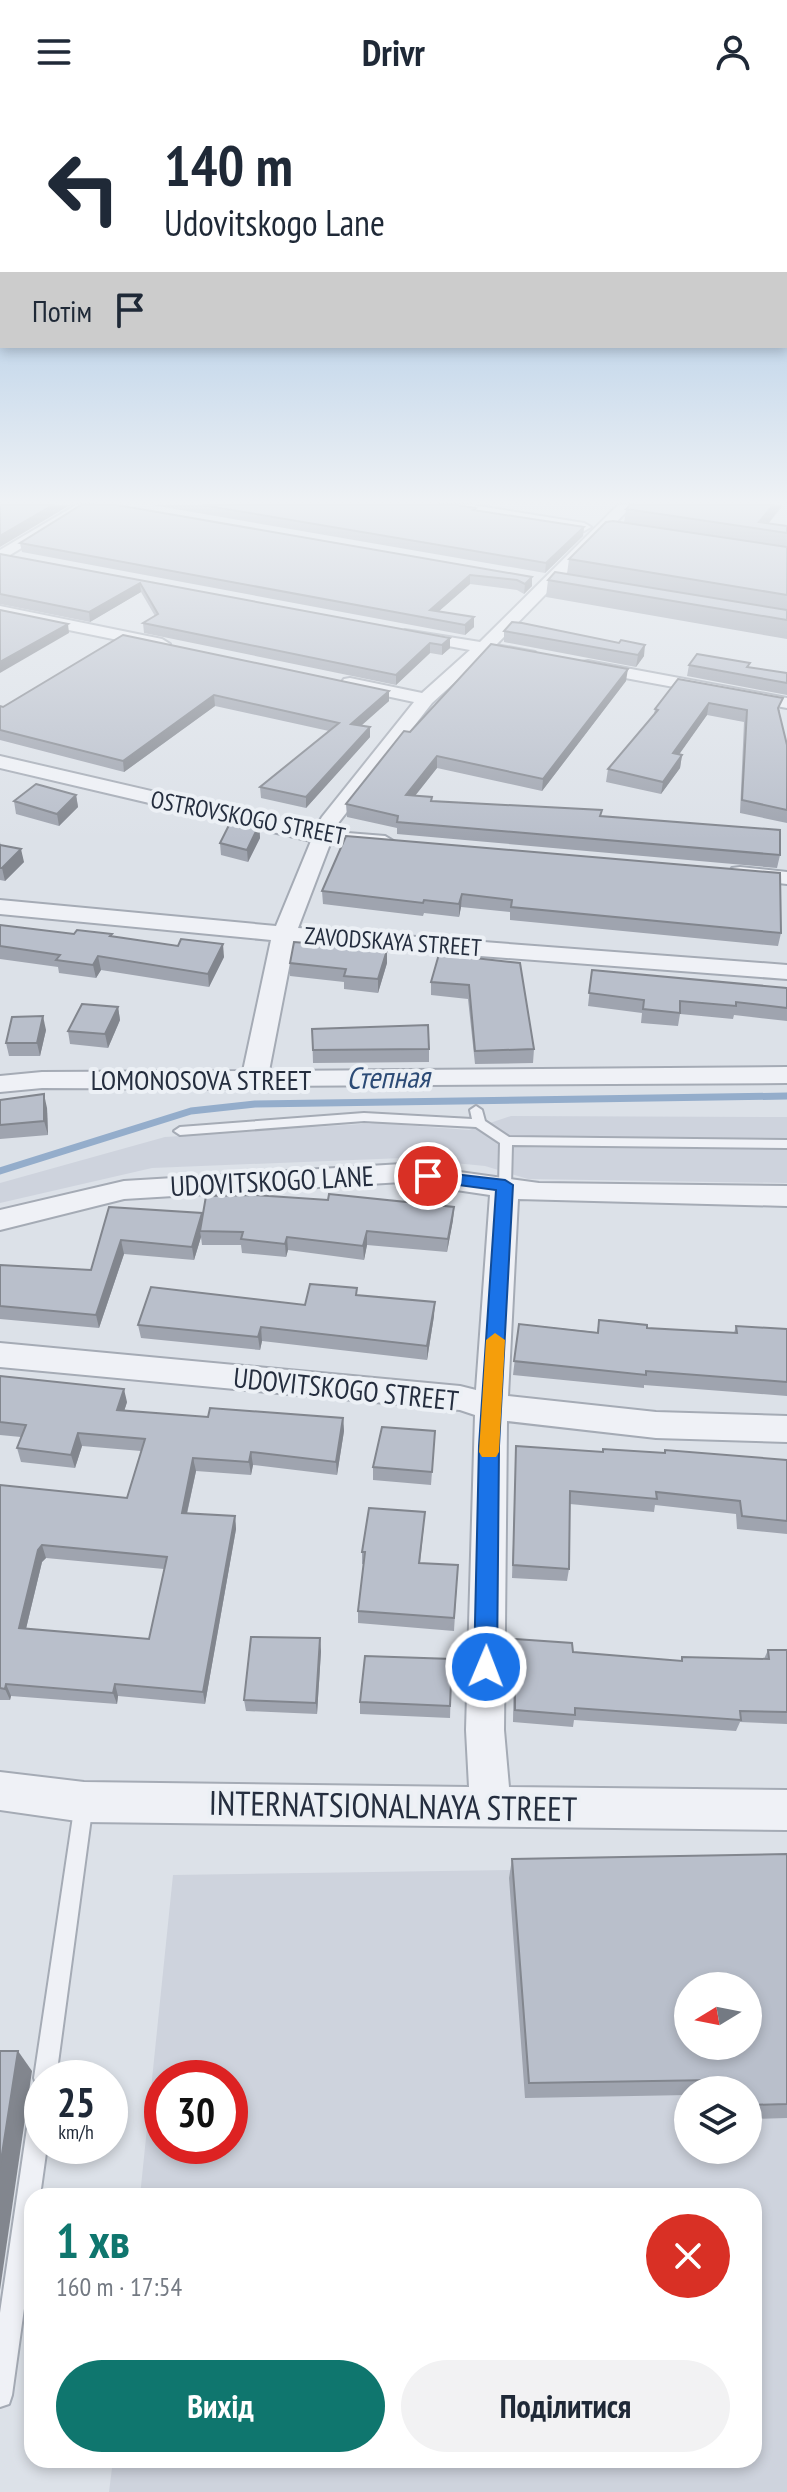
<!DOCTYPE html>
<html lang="uk">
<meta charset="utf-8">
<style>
body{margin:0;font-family:"PT Sans Narrow",sans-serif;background:#f2f2f3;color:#1f2937;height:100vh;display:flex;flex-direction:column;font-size:30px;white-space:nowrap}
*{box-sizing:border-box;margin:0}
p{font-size:26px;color:#747a83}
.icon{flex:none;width:44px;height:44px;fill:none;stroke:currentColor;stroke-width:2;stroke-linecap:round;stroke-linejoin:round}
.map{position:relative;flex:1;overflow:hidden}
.drawer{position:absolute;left:24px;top:2084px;width:738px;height:280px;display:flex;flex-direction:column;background:#fff;border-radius:24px;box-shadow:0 4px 12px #0003}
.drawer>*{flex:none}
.top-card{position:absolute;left:0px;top:0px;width:788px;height:244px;box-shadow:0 4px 12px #0003;background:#fff;color:#1f2937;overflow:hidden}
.needle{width:52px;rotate:260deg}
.tools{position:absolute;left:674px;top:1868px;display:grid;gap:16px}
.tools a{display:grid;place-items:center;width:88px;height:88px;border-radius:50%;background:#fff;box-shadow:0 4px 12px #0003;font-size:40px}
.speed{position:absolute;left:24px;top:1956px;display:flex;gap:16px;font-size:40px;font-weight:700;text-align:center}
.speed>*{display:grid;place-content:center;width:104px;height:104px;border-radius:50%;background:#fff;box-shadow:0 4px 12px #0003;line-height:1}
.speed small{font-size:20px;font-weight:400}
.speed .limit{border:12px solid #d22;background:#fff;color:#111}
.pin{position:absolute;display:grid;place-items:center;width:68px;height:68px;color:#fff;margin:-34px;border:4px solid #fff;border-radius:50%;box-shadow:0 2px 8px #0007}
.me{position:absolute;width:88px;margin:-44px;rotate:1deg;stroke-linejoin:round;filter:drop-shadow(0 0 6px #0008)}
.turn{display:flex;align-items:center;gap:28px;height:168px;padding:0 32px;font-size:36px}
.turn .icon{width:104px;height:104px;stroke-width:2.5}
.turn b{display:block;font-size:56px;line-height:68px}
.then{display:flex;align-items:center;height:76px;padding:0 32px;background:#0003;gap:16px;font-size:30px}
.round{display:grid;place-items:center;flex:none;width:84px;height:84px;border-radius:42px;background:#f2f2f3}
.headline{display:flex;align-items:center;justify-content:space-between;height:136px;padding:0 32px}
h1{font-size:48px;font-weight:800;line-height:60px;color:#0f766e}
.primary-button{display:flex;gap:16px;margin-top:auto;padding:16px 32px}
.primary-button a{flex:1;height:92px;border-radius:48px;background:#0f766e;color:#fff;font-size:32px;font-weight:800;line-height:92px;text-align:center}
.primary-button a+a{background:#f2f2f3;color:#1f2937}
header{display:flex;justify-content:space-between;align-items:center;height:104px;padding:0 32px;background:#fff;font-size:36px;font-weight:800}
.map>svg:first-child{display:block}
.built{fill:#ced3dd;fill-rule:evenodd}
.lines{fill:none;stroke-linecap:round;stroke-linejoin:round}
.stream{stroke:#94adcb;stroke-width:7}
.service-casing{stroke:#a5abb5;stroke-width:4}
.minor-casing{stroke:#a5abb5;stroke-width:4}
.service{fill:#eff1f6;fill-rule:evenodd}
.minor{fill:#eff1f6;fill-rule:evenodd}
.wall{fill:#9fa4af;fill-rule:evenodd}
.shaded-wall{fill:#82868e}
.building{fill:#b9bfcb;stroke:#82868e;stroke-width:2;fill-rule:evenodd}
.route{fill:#1a73e8;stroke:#114b97;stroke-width:2}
.slow{fill:#f59e0b}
.labels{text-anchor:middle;stroke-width:8;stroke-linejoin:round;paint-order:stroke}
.far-street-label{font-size:24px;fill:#252e3f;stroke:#ecf0f5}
.street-label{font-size:28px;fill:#252e3f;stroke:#ecf0f5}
.water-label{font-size:30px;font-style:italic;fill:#2c4b76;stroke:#ecf0f5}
.near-street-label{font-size:34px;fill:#252e3f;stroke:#ecf0f5}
</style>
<header><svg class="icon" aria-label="menu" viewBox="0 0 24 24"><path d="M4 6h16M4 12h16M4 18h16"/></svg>Drivr<svg class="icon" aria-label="person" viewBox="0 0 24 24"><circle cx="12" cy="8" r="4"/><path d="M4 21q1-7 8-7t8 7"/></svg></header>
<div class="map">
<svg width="787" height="2388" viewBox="0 0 787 2388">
<rect width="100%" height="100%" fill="#dce1e8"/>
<g class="built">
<path d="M511,1012l276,1v66l-259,-4 -43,-13 -82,-8 -251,10 -152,35v-20l165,-46 211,-14 93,7z"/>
<path d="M787,1762v626h-678l4,-32h641v-264h-614l33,-321zM688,1882h60v60h-60zM162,1974h68v68h-68zM688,1986h60v60h-60z"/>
</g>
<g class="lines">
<path class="stream" d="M0,1067l191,-60 64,-7 532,-8"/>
<defs>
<g id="service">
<path d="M476,1002l6,4 3,11 24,16 278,3v8l-275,-3 -1,40 -6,4 -6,-4 1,-42 -24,-16 -112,-6 -184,14 -6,-4 6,-4 184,-14 108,6 -2,-9z"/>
<path d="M84,1690l7,3 2,6 -37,275h-14v9l-5,-1 -3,-8 41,-275 2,-6z"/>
<path d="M42,1986v56h5l-7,50h-8v55l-20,144 -3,9 -9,3v-94l31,-212 3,-8z"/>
</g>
<g id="minor">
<path d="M76,401h17l-93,56v-11z"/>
<path d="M437,401h35l112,18 7,4 -7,4 -140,-22z"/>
<path d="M618,401h15l-137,140 39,7 3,4 -3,4 -48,-7 -55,50 -93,119 -4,10 50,4 10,6 -10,6 -55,-4 -32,84 489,37v14l-493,-37 -25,129 518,-4v16l-524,3 -9,3 -212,-1 -42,4v-16l42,-4 201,-1 28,-131 -271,-26v-14l276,26 35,-85 -311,-73v-12l315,73 7,-12 92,-115 -70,-15 -3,-4 3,-4 6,-1 72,15 48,-43 -65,-12 -2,-4 2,-4 75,12z"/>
<path d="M0,502l162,33 8,5 -8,5 -162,-33z"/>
<path d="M588,557l199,37v10l-205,-38 -3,-4 3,-4z"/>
<path d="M740,763l47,5v12l-55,-6 -3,-5 3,-5z"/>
<path d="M402,1060l137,19 248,3v20l-269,-7 -10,197 148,16 131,4v26l-131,-4 -149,-17 -3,309 5,57 278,3v40l-703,-8 -84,-12v-38l84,10 385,5 -3,-57 9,-315 -15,-5 -460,-43v-24l460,43 16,4 14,-195 -88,-13 -278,17 -124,31v-20l124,-29z"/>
</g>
</defs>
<use href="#service" class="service-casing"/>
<use href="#minor" class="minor-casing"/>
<use href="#service" class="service"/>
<use href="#minor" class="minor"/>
</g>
<g class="wall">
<path d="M152,401h305l19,3v3l108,16 -1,9 -38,37z"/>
<path d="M782,403l-13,16 18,3v113l-241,-42 2,-17 19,-6 2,-15 55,-36 2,-14z"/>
<path d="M20,439l512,34v9l-8,8 -7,-4 -47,-6 -31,27 35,16 -9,8 -443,-83z"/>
<path d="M0,450l450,84v10l-8,7 -12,-2 -34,32 -252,-52 -1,-10 12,-7 -14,-24 -51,30 -90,-18z"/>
<path d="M504,527l140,25 -8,11 -132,-25z"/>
<path d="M123,531l266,56v10l-28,24 9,12 -64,71 -45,-10 -1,-11 69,-56 -114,-25 -91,66 -124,-32v-34l3,1z"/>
<path d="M689,561l98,8v22l-100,-19z"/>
<path d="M678,575l102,31 -1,2 8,33v78l-47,-10 4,-91 -37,-7 -29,40h4l-2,13 -19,26 -55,-12 2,-13 46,-55 1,-5z"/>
<path d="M626,577l-84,110 -105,-23 -22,28 17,1v4l169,15 179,39 -3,13 -380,-34v-6l-50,-11 -1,-13 64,-72z"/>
<path d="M76,691l2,12 -19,19 -43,-12 -2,-13z"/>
<path d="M259,721l1,13 -12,24 -27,-7 -1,-12z"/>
<path d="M346,732l435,97 -3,13 -268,-26v-8l-49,-5 -2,10 -35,-4 -1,3 -100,-12 -1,-13z"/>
<path d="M0,738l1,4 23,16 -19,19 -5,-1z"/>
<path d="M0,821l74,9h38v3l112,20 -15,30 -108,-17 -5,8 -37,-5 -1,-6 -58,-8z"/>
<path d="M387,846v13l-9,30 -34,-4v-7l-54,-6v-13z"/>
<path d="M439,850l95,95 -1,14 -58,1 -7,-65 -37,-4v-13z"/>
<path d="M592,866l195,18v33l-53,-6 -1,4 -53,-5 -2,12 -37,-3 1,-10 -54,-7z"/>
<path d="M118,903l2,13 -12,28 -38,-4 -2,-13z"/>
<path d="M312,925l117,20v13l-116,1z"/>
<path d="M46,926l-6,26h-31l-3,-13z"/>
<path d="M0,996l47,8 1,27 -48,4z"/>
<path d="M328,1096l126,7 -1,13 -6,32 -80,-7 -3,15 -76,-10 -2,7 -44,-4 -1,-8h-39l-1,-8 -7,23 -70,-6 -25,74 -99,-9v-54l91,5 18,-63 93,6z"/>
<path d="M358,1191l76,21 -7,44 -165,-19 -2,9 -119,-12 -3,-13 167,-20z"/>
<path d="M599,1216l48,8 87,5 2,-7 51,3v67l-143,-11v3l-131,-13 6,-51 78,8z"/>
<path d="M0,1272l127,26 -3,9 84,6 135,1 1,13 -7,44 -84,-10 -2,10 -55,-4 -9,43 48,2 1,13 -31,175 -87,-8 -1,8 -106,-8 -1,4h-10v-215l127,13 14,-47 -59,-5 -7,22 -54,-6 -4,-14 4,-11 -21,-2zM46,1454l118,11 -15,70 -123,-10 16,-67z"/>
<path d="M434,1340l-3,41 -58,-5v-13z"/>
<path d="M516,1342l86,6 62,1 1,-3 122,10v74l-50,-5 -1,-15 -81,-9 -1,7 -84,-8 -1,65 -2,12 -55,-3z"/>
<path d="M424,1421l-4,38 38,2 -4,66 -96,-8v-12l6,-47h-2v-12z"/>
<path d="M515,1535l58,13 108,9 1,-4 82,2 4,-9h19v74l-47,-2 -4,9 -162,-11 -1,7 -60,-5 1,-71z"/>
<path d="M321,1547l-4,63 -71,-3 -2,-11z"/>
<path d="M452,1555l-2,59 -90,-4v-12z"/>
<path d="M787,1750v264l-39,1v-29h-60v5l-163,3 -16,-220 3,-19z"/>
</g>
<g class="shaded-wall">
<path d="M53,401h17l-70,42v-11z"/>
<path d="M773,401h9l-18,24 -5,-7z"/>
<path d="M584,423l-1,9 -38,37 1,-10z"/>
<path d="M470,471v9l-40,35v-9z"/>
<path d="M532,473v9l-8,8 1,-10z"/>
<path d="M140,479l1,9 -51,30 -1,-10z"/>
<path d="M474,513v10l-9,8v-10z"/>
<path d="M68,520l1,9 -69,40v-11z"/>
<path d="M450,534v10l-8,7v-10z"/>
<path d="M430,539v10l-34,32v-10z"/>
<path d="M645,541l-1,11 -8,11 2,-12z"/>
<path d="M628,565l-2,12 -84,110 1,-12z"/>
<path d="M389,587v10l-37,33 -1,-10z"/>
<path d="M214,591l1,11 -91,66 -1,-11z"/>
<path d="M709,599l-2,12 -36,51 2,-13z"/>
<path d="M370,623v10l-64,71v-11z"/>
<path d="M682,651l-2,13 -19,26 2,-12z"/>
<path d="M437,652v12l-31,39v-12z"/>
<path d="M76,691l2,12 -19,19 -2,-12z"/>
<path d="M259,721l1,13 -12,24 -1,-12z"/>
<path d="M21,745l3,13 -19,19 -3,-13z"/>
<path d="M462,790l-1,13 -2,10v-13z"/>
<path d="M223,840l1,13 -15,30 -1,-13z"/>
<path d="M387,846v13l-9,30v-14z"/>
<path d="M98,852l3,14 -5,8 -3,-13z"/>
<path d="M118,903l2,13 -12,28 -3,-14z"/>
<path d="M43,912l3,14 -6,26 -3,-13z"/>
<path d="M44,990l3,14 1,27 -4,-14z"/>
<path d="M454,1103l-1,13 -6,32 1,-13z"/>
<path d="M202,1109l2,13 -4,5 1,6 -7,23 -2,-13z"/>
<path d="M367,1127v14l-3,15 -1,-14z"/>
<path d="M287,1133l1,13 -2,7 -1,-13z"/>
<path d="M121,1136l3,14 -25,74 -3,-13z"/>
<path d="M435,1198l-1,14 -7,44v-14z"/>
<path d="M261,1223l1,14 -2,9 -2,-13z"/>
<path d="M124,1285l3,13 -7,22 -3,-14z"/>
<path d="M343,1314l1,13 -7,44 -1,-13z"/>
<path d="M78,1329l4,13 -7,22 -4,-13z"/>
<path d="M251,1348l2,13 -2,10 -2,-13z"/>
<path d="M193,1354l3,13 -12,55 -2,-13z"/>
<path d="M235,1412l1,13 -31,175 -2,-12z"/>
<path d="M42,1441l4,13 -4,4 -19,79 -4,-13 19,-78z"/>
<path d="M320,1534l1,13 -4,63 -1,-11z"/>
<path d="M6,1580l5,12 -1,4 -5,-11z"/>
<path d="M115,1580l3,12 -1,8 -4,-11z"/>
<path d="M18,1947l14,20 -32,219v-123z"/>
</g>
<g class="building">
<path d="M0,401h53l-53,31z"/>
<path d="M81,401h36l415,72 -7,7 -8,-4 -47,-5 -40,35 44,7 -9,8 -445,-82z"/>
<path d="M202,401h255l19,3 -3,2 111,17 -38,36z"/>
<path d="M630,401h143l-14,17 28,4v7l-161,-24z"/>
<path d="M613,417l174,26v48l-218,-36 37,-37z"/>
<path d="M0,450l450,84 -8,7 -12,-2 -34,32 -253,-52 15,-9 -18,-31 -51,29 -89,-18z"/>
<path d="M555,468l232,38v10l-239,-40z"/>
<path d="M0,506l68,14 -68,38z"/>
<path d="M512,518l10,1 97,20 2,-3 24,5 -7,10 -134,-24z"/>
<path d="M123,531l266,56 -38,33 19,3 -64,70 -46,-10 79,-64 -125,-28 -91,66 -123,-31v-24l3,1z"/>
<path d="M491,540l137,25 -85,110 -106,-23 -31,39 26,2 -1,4 171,9 -2,6 180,14v25l-383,-33 1,-6 -52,-12 58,-73 6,1z"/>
<path d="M697,550l53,9 -3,4 40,6v10l-98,-18z"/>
<path d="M678,575l105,19 -5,10 9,37v65l-45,-10 5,-90 -38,-7 -36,50 9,2 -19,27 -55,-13 50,-59 -3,-1z"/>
<path d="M36,680l40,11 -19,19 -43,-13z"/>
<path d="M230,719l29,2 -12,25 -27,-7z"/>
<path d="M346,732l434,37 1,60 -270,-26 1,-7 -50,-6 -3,10 -35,-4 -1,3 -101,-12z"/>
<path d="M0,741l21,4 -19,19h-2z"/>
<path d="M0,821l74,9 3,-4 35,4 -2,2 68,10 3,-7 42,5 -15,30 -110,-18 -5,9 -37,-5 4,-5 -60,-9z"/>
<path d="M294,838l93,8 -9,29 -34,-3 2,-7 -56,-6z"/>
<path d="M439,850l81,9 14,86 -59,2 -6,-66 -38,-3z"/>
<path d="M592,866l195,18v20l-51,-6v4l-56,-5v12l-37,-4 1,-9 -55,-7z"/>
<path d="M82,900l36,3 -13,27 -37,-3z"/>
<path d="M43,912l-6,27h-31l6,-26z"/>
<path d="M428,921l1,24 -116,1 -1,-21z"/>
<path d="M44,990v27l-44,4v-25z"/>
<path d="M329,1090l125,13 -6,32 -81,-8 -4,15 -76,-9 -2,7 -44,-5 2,-7 -43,-1 6,-35 48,-1 74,5z"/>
<path d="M109,1103l93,6 -10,34 -71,-7 -25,75 -96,-9v-41l91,5z"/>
<path d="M310,1180l47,4 -1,7 79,7 -8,44 -166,-19 -3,10 -120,-12 13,-38 154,18z"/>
<path d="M599,1216l48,5v3l90,5 -1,-7 51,3v53l-141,-11v4l-132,-14 5,-37 79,9z"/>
<path d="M0,1272l124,13 -7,21 91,7 2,-9 133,10 -7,44 -85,-10 -2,10 -56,-4 -11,55 53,3 -32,176 -88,-8 -2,9 -107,-9 -1,5 -5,-1v-203l127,13 18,-59 -67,-6 -7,22 -54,-7 9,-23 -26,-3zM42,1441l125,12 -18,82 -130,-11 19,-78z"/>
<path d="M382,1323l53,4 -3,41 -59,-5z"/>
<path d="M516,1342l87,6v-3l62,4v-3l122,10v61l-45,-5 -2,-15 -84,-9 1,7 -87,-8 -1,78 -56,-4z"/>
<path d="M369,1404l56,4 -6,51 39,2 -4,53 -96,-7 7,-59h-3z"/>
<path d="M251,1533l69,1 -4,65 -72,-3z"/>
<path d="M515,1535l57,4 1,9 109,9v-4l87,2 -1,-9h19v62l-47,-1 1,9 -166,-12v7l-60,-5z"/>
<path d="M365,1552l87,3 -2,47 -90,-4z"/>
<path d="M787,1750v250l-39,1v-15h-31l-2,-10 -186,3 -17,-224zM688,1882h60v60h-60z"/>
<path d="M0,1947h18l-18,116z"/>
</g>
<linearGradient id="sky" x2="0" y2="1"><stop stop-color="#86b1dc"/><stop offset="0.54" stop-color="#eff2f5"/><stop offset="1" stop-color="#eff2f5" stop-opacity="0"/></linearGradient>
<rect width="787" height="736" fill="url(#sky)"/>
<path class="route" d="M428,1067l77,9 8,5 -14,261 -2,221 -3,7 -8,3 -8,-3 -4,-7 5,-221 17,-256 -74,-10 -3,-4 3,-4z"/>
<path class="slow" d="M495,1229l10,7 -6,112 -3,5h-14l-3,-5 7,-112z"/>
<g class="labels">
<g class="far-street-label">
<text transform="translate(248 714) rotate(11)" y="8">OSTROVSKOGO STREET</text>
<text transform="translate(393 838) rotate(4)" y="8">ZAVODSKAYA STREET</text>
</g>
<g class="street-label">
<text x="201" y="986">LOMONOSOVA STREET</text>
<text transform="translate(272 1077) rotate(-3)" y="10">UDOVITSKOGO LANE</text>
<text transform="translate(346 1285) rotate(6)" y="10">UDOVITSKOGO STREET</text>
</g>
<g class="water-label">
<text transform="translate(388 974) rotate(-1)" y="10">Степная</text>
</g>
<g class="near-street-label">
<text transform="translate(393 1702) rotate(1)" y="12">INTERNATSIONALNAYA STREET</text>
</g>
</g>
</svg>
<div class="tools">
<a><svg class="needle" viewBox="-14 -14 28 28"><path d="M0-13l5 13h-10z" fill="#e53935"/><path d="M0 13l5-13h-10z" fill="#747a83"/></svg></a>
<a><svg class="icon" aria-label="layers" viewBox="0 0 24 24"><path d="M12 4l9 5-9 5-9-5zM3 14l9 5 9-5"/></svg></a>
</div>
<div class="speed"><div>25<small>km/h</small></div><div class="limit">30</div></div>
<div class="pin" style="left:428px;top:1072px;background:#d93025"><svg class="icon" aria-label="arrive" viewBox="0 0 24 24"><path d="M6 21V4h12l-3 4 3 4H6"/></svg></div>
<svg class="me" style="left:486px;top:1563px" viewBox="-20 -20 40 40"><circle r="17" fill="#1a73e8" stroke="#fff" stroke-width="3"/><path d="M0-11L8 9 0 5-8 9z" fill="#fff"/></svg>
<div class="top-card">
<div class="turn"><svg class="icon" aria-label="left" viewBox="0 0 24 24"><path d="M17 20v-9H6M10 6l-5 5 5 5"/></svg><div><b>140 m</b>Udovitskogo Lane</div></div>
<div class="then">Потім<svg class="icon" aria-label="arrive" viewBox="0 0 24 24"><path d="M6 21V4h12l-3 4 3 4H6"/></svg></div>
</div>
<section class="drawer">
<div class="headline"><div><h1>1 хв</h1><p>160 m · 17:54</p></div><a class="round" style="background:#d93025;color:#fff"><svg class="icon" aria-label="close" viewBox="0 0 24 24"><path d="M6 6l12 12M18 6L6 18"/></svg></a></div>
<div class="primary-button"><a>Вихід</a><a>Поділитися</a></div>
</section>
</div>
